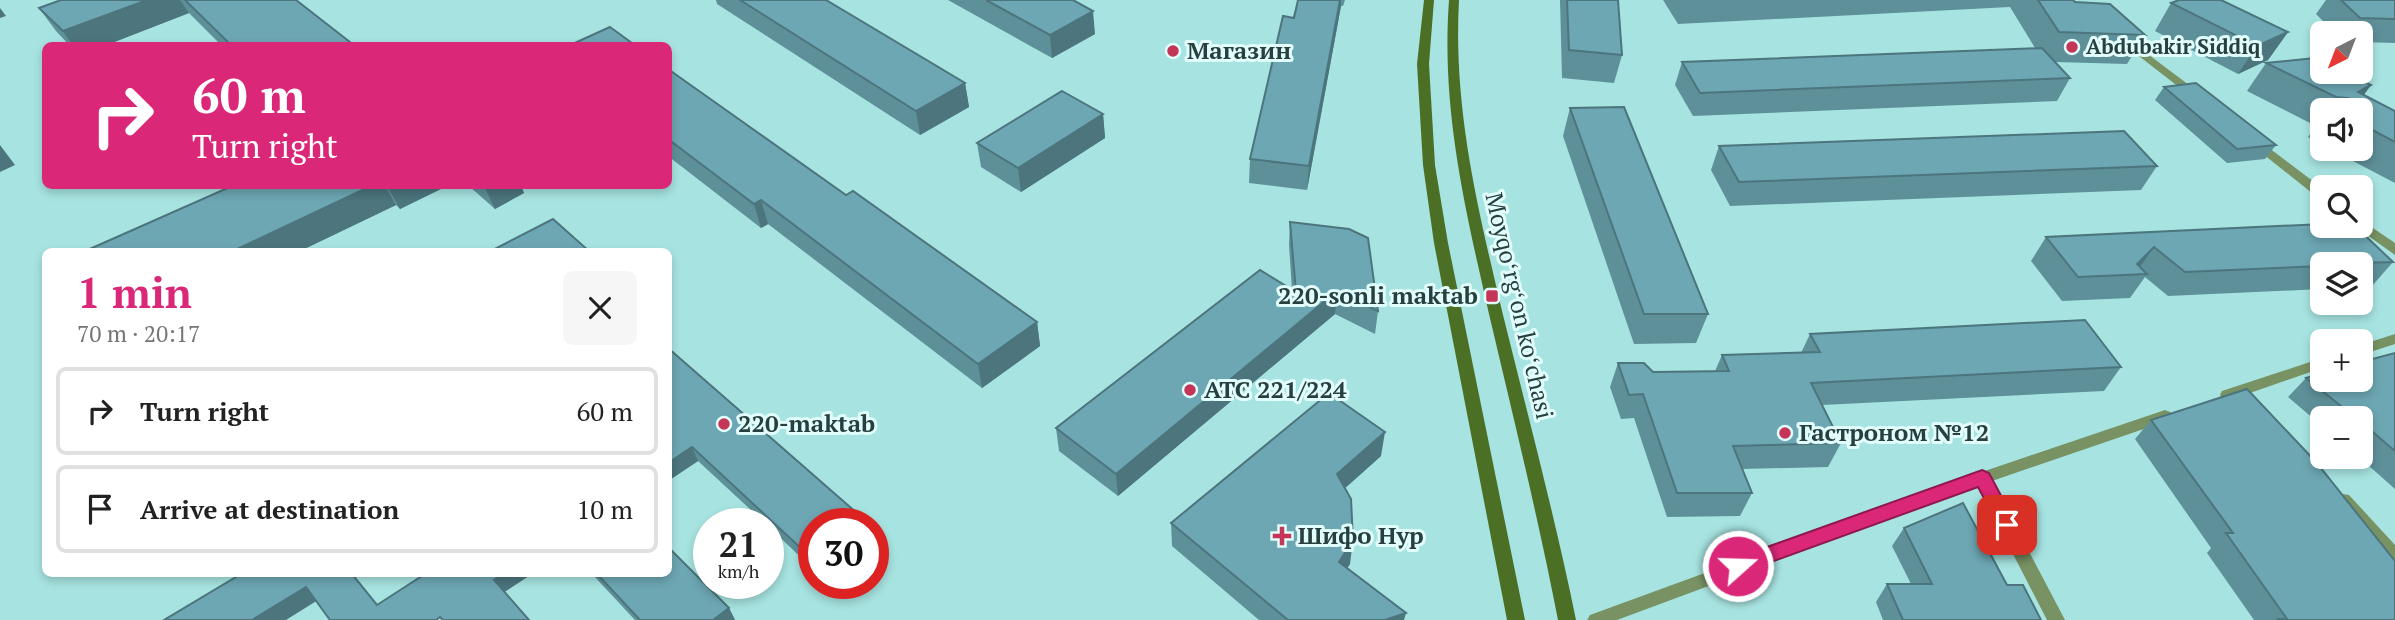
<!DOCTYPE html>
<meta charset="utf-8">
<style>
body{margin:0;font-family:"PT Serif",serif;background:#f6f6f6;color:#222;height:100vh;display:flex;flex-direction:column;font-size:26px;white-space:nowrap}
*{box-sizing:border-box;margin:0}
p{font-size:23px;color:#767676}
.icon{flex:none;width:38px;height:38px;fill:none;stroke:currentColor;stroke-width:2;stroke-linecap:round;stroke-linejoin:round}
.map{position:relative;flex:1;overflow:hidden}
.side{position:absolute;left:42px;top:248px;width:630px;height:329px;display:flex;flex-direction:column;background:#fff;border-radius:10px;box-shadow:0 4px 10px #0003}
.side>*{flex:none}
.guide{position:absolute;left:42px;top:42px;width:630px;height:147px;border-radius:10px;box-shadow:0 4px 10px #0003;background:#db2777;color:#fff;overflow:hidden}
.needle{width:46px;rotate:222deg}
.buttons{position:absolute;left:2310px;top:21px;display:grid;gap:14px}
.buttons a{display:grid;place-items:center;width:63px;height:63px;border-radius:10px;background:#fff;box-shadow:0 4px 10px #0003;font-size:35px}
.speed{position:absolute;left:693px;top:508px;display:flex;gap:14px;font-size:35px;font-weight:700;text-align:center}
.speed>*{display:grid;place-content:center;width:91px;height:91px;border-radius:50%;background:#fff;box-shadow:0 4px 10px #0003;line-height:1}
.speed small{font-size:18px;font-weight:400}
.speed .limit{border:10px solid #d22;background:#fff;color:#111}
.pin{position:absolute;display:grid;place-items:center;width:60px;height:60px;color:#fff;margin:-30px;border-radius:14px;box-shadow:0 4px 10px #0006}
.me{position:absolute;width:77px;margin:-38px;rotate:70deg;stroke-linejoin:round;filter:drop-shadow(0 0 5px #0008)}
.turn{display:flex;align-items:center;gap:24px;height:147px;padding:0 35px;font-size:32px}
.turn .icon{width:91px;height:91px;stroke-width:2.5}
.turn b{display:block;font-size:49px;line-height:60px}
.round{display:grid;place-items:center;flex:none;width:74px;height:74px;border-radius:10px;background:#f6f6f6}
.summary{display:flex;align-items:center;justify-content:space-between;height:119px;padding:0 35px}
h1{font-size:42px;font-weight:700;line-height:52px;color:#db2777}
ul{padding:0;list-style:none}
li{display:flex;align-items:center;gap:21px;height:88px;margin:0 14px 10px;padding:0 21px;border:4px solid #e0e0e0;border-radius:10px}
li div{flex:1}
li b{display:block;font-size:26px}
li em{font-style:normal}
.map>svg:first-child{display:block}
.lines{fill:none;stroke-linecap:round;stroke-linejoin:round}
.street{fill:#789263;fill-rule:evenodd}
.secondary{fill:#4b7025;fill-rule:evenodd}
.wall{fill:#5e909a}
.shaded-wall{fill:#4c757d}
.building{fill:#6da7b3;stroke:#4c757d;stroke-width:2}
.route{fill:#db2777;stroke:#8e194d;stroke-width:2}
.poi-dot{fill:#c53557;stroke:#e1fefd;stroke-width:2.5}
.labels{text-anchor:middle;stroke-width:6;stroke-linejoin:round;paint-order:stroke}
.far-poi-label{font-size:21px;font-weight:bold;fill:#27403f;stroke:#e1fefd;text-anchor:start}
.poi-label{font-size:24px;font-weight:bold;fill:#27403f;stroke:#e1fefd;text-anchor:start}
.street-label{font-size:24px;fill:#27403f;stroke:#e1fefd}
</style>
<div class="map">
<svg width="2395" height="620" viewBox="0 0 2395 620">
<rect width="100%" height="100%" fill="#a7e4e1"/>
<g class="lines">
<g class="street">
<path d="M2121,34l80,60v4h-8l-76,-59v-4z"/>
<path d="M2257,139l65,49v10l-5,-1 -64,-51 -2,-3z"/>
<path d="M2361,220l34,23v12l-39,-28 5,-1z"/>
<path d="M2395,334v10l-34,11v-10z"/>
<path d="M2322,358v10l-95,33 -5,-2 -2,-4 2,-4z"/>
<path d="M2165,410l5,2 3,4 -3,4 -178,61 73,139h-18l-69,-134 -361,134h-30l3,-5 386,-141z"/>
<path d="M2343,494l6,1 46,50v18l-6,-2 -52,-56 -2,-5 2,-5z"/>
</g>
<g class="secondary">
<path d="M1424,0h10l-5,64 6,101 13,78 77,377h-18l-73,-377 -11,-78 -6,-101z"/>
<path d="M1449,0h10c-6,110 19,209 44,315 25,101 52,202 73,305h-18c-20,-103 -45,-204 -69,-306 -24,-106 -48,-204 -40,-314z"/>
</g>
</g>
<g class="wall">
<path d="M61,0h235l59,46h-133l-33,-33 -85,33h-34l-14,-15 -17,-23z"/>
<path d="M716,0h110l139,83 4,24 -49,28 -203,-131z"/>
<path d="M948,0h125l22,34 -43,24z"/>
<path d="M1298,0h47l-2,6h-2l-34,184 -58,-7 1,-24z"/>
<path d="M1560,0h58l4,55 -8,28 -52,-5z"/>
<path d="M1663,0h410l72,35 -18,29 -72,-2 15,16 -13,23 -364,15 -18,-31 7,-23 353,-14 -25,-41 -332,17z"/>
<path d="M2326,0h69v43l-34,-1v-9h-26l-19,-19z"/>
<path d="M2171,3l117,29 -20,28 -30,14 -83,-43z"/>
<path d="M2266,63l105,22 -7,10 31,16v72l-65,-34h31v-39h-39v35l-14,-8 8,-11 -69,-35z"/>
<path d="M668,69l178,126 191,127 3,24 -58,42 -214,-164 -7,4 -93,-72z"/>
<path d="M2164,87l112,58 -11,14 -38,4 -72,-63z"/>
<path d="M1570,108l138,206 -12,29 -62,1 -71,-208z"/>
<path d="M1103,114l2,24 -84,54 -40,-25 -4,-24z"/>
<path d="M1719,146l438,20 -16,24 -411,16 -19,-36z"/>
<path d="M232,186h215l-47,23 -4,-4 -98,47h-215z"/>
<path d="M469,186h52l3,7 -29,16z"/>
<path d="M1290,222l88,89 -3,23 -40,-20 -217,182 -59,-45 -3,-23 236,-138 -3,-45z"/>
<path d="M2046,237l347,25 -21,24 -11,1v-23h-39v25l-154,7 -23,-19 -15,21 -68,3 -31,-40z"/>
<path d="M1810,334l311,33 -17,24 -282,14 19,38 -13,24 -86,2 10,24 -12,23 -73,1 -33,-99 -13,1 -11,-32 8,-24 35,9 62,-1 7,-16 79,-2z"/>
<path d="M668,348l190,166 -47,53 -43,-41v-3h-3l-67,-62 -30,20z"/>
<path d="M2395,353v136l-36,-32h2v-39h-39v8l-34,-29 18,-19z"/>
<path d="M2151,420l244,200h-141l-47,-67 4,-5 -76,-109z"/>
<path d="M1381,456l-36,32 5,76 -3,4 57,52h-145l-87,-74 -1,-23z"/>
<path d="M1904,528l103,57 34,35h-158l-7,-18 11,-18h24l-19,-38z"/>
<path d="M592,574h76l61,34 6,12h-100z"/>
</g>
<g class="shaded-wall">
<path d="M147,0h33l9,13 -85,33h-31l-10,-15z"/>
<path d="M1340,0h1v6l-34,184 2,-24z"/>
<path d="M0,8l6,8 -6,2z"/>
<path d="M1093,11l2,23 -43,24 -2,-23z"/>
<path d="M2288,32l-20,28 -30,14 19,-28z"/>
<path d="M965,83l4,24 -49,28 -4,-24z"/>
<path d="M2371,85l-19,25 6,-18z"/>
<path d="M1103,114l2,24 -84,54 -3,-24z"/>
<path d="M0,145l15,20 -15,7z"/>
<path d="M371,186h14l11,19 -98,47h-67z"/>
<path d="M387,186h60l-47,23z"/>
<path d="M484,186h37l3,7 -29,16z"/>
<path d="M761,200l7,24 -7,4 -7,-24z"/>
<path d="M2154,247l-17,24v-7z"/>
<path d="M1337,291l-2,23 -217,182 -2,-22z"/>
<path d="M1037,322l3,24 -58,42 -4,-24z"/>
<path d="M1385,432l-4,24 -47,42 3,-24z"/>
<path d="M692,447l6,14 -30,20v-18z"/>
<path d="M858,514l3,9h-15z"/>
<path d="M1353,540l-3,24 -14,21 3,-23z"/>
<path d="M814,547v18l-3,2 -5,-14z"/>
<path d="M503,574h29l-29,19 -9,-13z"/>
<path d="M306,587l12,13 -32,20h-34z"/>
<path d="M729,608l6,12h-22z"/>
<path d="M1406,613l-2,7h-19z"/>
</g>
<g class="building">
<path d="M61,0h86l-84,31 -24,-23z"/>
<path d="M185,0h111l59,46h-123z"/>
<path d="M740,0h86l139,83 -49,28z"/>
<path d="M986,0h87l20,11 -43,24z"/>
<path d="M1298,0h42l-31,166 -59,-7 33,-143 11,2z"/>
<path d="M1567,0h51l4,55 -53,-5z"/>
<path d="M2038,0h35l2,2 35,2 35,31 -86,-3z"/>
<path d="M2179,0h42l67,32 -31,14 -86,-43z"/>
<path d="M2341,0h54v19l-35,-1z"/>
<path d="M610,27l26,19h-68z"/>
<path d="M2042,48l28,30 -370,15 -18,-31z"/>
<path d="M2315,58l7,3v11h22l27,13 -13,7 37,19v31l-34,-18v-14h-28l-3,-2 17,-10 -11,-1 -70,-34z"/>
<path d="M668,69l178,126 7,-4 184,131 -59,42 -217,-164 -7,4 -86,-65z"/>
<path d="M2196,83l80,62 -39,4 -73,-62z"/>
<path d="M1062,91l41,23 -85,54 -41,-25z"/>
<path d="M1624,107l84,207h-64l-74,-206z"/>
<path d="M2124,131l33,35 -418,16 -20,-36z"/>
<path d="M232,186h139l-140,66h-148z"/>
<path d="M553,219l37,33h-101z"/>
<path d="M1290,222l59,7 19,9 10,73 -41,-20 -221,183 -60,-46 204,-158 36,22z"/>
<path d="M2322,224v2h33l38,36 -71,2v2l-137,6 -31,-25 -17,17 10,10 -69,3 -32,-40z"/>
<path d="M2085,320l36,47 -310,16 30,60 -108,3 19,47h-75l-34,-99 -14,1 -11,-32h26l9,9 76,-1 -7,-16 98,-3 -10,-18z"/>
<path d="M668,348l190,166 -12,9h-32v24l-8,6 -114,-106 -24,16z"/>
<path d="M2395,353v98l-34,-29v-4h-5l-50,-40 16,-5v7h39v-18z"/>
<path d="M2247,389l69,73 79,99v59h-116l-1,-1h9l-61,-86h7l-82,-113z"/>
<path d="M1329,393l56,39 -48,42 14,25 2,41 -14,22 67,51 -21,7h-97l-117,-97z"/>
<path d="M1963,503l44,82h16l18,35h-138l-16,-36h45l-28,-56z"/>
<path d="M668,547l61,61 -16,12h-73l-43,-46h71z"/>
<path d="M241,574h111l25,31 48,-31h78l-9,6 35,40h-86l-3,-3 -4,3h-106l-24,-33 -54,33h-88z"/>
</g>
<path class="route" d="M1982,470l7,3 25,47 2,5 -2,5h-13l-23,-43 -240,87 -7,-2 -2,-6 2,-6z"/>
<g class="poi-dot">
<circle cx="2072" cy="47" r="7"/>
<circle cx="1173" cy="51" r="7"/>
<rect x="1485" y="289" width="14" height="14" rx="3.5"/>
<circle cx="1190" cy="390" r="7"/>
<circle cx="724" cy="424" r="7"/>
<circle cx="1785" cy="433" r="7"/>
<path d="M1278.5 525.5h7v7h7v7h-7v7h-7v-7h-7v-7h7z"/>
</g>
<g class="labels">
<g class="far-poi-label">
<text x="2086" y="54">Abdubakir Siddiq</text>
</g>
<g class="poi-label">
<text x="1187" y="59">Магазин</text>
<text x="1478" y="304" text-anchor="end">220-sonli maktab</text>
<text x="1204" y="398">АТС 221/224</text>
<text x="738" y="432">220-maktab</text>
<text x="1799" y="441">Гастроном №12</text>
<text x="1298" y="544">Шифо Нур</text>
</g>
<g class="street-label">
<text transform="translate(1519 306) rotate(77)" y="8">Moyqoʻrgʻon koʻchasi</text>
</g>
</g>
</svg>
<div class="buttons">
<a><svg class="needle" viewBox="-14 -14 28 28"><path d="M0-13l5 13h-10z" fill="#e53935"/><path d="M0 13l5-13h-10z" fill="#767676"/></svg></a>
<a><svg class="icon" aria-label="sound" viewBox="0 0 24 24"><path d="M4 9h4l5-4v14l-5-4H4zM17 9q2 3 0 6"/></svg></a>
<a><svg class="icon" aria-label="search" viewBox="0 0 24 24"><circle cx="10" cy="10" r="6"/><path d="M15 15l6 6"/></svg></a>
<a><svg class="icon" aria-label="layers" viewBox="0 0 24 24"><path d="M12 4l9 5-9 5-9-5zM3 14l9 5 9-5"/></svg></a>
<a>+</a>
<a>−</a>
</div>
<div class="speed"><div>21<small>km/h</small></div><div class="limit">30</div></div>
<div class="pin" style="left:2007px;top:525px;background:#d93025"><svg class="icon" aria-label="arrive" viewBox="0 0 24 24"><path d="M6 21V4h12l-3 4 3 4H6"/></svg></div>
<svg class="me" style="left:1738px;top:566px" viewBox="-20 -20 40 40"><circle r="17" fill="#db2777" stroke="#fff" stroke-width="3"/><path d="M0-11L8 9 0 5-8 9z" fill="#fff"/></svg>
<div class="guide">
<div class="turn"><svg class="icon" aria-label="right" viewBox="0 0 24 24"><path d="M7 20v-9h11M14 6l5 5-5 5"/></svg><div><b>60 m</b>Turn right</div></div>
</div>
<section class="side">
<div class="summary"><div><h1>1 min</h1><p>70 m · 20:17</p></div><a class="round"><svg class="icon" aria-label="close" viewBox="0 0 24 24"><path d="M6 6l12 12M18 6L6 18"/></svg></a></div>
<ul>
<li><svg class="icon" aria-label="right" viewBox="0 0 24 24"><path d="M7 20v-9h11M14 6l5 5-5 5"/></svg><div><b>Turn right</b></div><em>60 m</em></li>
<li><svg class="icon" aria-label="arrive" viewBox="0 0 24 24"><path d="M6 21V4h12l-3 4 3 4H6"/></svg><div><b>Arrive at destination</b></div><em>10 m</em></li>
</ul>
</section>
</div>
